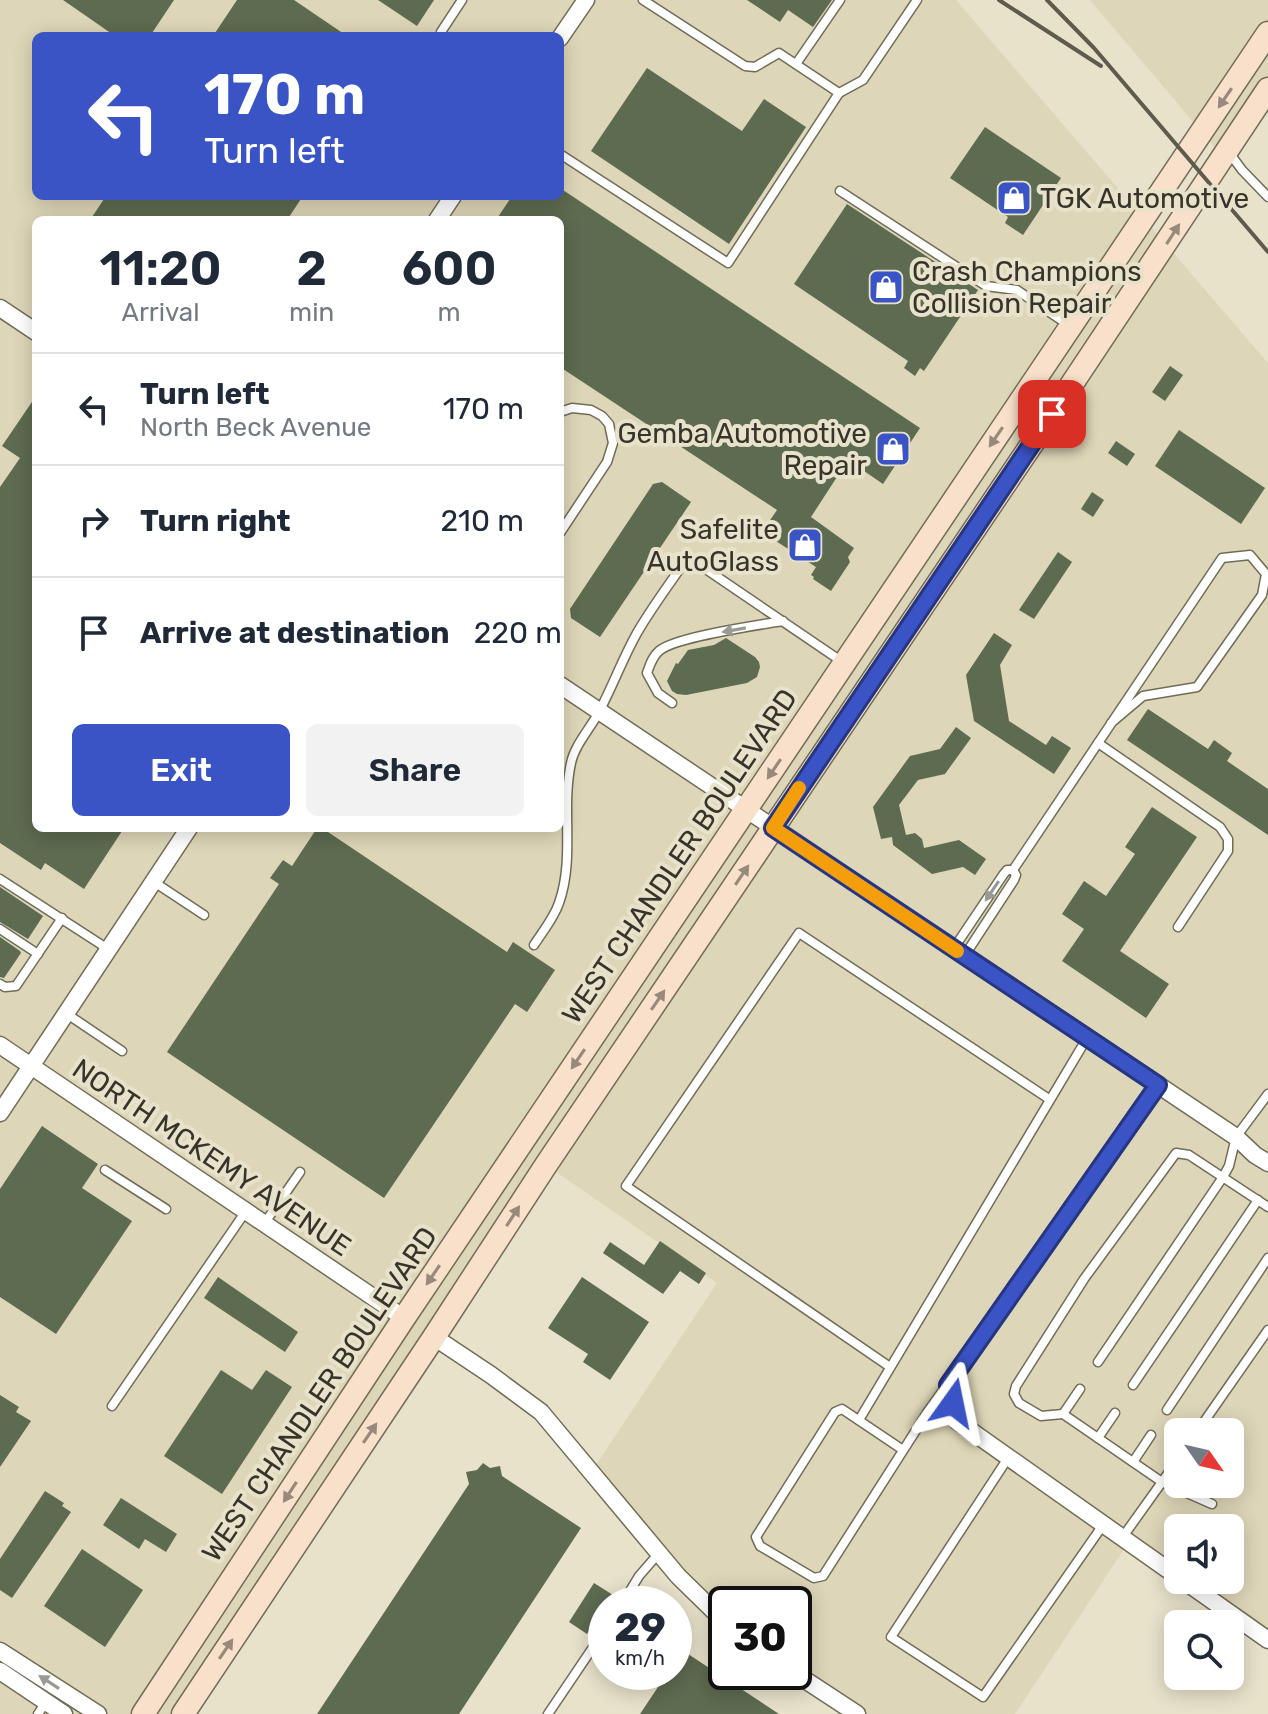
<!DOCTYPE html>
<style>
body{margin:0;font-family:Rubik,sans-serif;background:#f2f2f3;color:#1f2937;height:100vh;display:flex;flex-direction:column;font-size:30px;white-space:nowrap}
*{box-sizing:border-box;margin:0}
p{font-size:26px;color:#747a83}
.icon{flex:none;width:44px;height:44px;fill:none;stroke:currentColor;stroke-width:2;stroke-linecap:round;stroke-linejoin:round}
.map{position:relative;flex:1;overflow:hidden}
.side{position:absolute;left:32px;top:216px;width:532px;height:616px;display:flex;flex-direction:column;background:#fff;border-radius:12px;box-shadow:0 4px 20px #0003}
.side>*{flex:none}
.guide{position:absolute;left:32px;top:32px;width:532px;height:168px;border-radius:12px;box-shadow:0 4px 20px #0003;background:#3a53c5;color:#fff;overflow:hidden}
.needle{width:52px;rotate:124deg}
.fabs{position:absolute;left:1164px;top:1418px;display:grid;gap:16px}
.fabs a{display:grid;place-items:center;width:80px;height:80px;border-radius:12px;background:#fff;box-shadow:0 4px 20px #0003;font-size:40px}
.speed{position:absolute;left:588px;top:1586px;display:flex;gap:16px;font-size:40px;font-weight:700;text-align:center}
.speed>*{display:grid;place-content:center;width:104px;height:104px;border-radius:50%;background:#fff;box-shadow:0 4px 20px #0003;line-height:1}
.speed small{font-size:20px;font-weight:400}
.speed .limit{border:4px solid #111;border-radius:12px;background:#fff;color:#111}
.pin{position:absolute;display:grid;place-items:center;width:68px;height:68px;color:#fff;margin:-34px;border-radius:16px;box-shadow:0 4px 12px #0006}
.me{position:absolute;width:88px;margin:-44px;rotate:12deg;stroke-linejoin:round;filter:drop-shadow(0 0 6px #0008)}
.turn{display:flex;align-items:center;gap:28px;height:168px;padding:0 40px;font-size:36px}
.turn .icon{width:104px;height:104px;stroke-width:2.5}
.turn b{display:block;font-size:56px;line-height:68px}
.eta{display:flex;justify-content:space-evenly;align-items:center;height:136px;text-align:center}
.eta b{font-size:48px;font-weight:600;line-height:56px}
.action{display:flex;gap:16px;margin-top:auto;padding:16px 40px}
.action a{flex:1;height:92px;border-radius:12px;background:#3a53c5;color:#fff;font-size:32px;font-weight:600;line-height:92px;text-align:center}
.action a+a{background:#f2f2f3;color:#1f2937}
ul{padding:0;list-style:none}
li{display:flex;align-items:center;gap:24px;height:112px;padding:0 40px;border-top:2px solid #e0e1e3}
li div{flex:1}
li b{display:block;font-size:30px}
li em{font-style:normal}
.map>svg:first-child{display:block}
.built{fill:#ded6b8;fill-rule:evenodd}
.building{fill:#5d6b50}
.lines{fill:none;stroke-linecap:round;stroke-linejoin:round}
.service-casing{stroke:#716c57;stroke-width:11}
.minor-casing{stroke:#716c57;stroke-width:19}
.secondary-casing{stroke:#716c57;stroke-width:25}
.service{stroke:#fff;stroke-width:8}
.minor{stroke:#fff;stroke-width:16}
.secondary{stroke:#f9e0cb;stroke-width:22}
.rail{stroke:#5d5a4e;stroke-width:4}
.oneway{fill:#988a7b}
.oneway2{fill:#9a9a95}
.route-casing{stroke:#263680;stroke-width:20}
.route{stroke:#3a53c5;stroke-width:14}
.slow{stroke:#f59e0b;stroke-width:14}
.labels{text-anchor:middle;stroke-width:8;stroke-linejoin:round;paint-order:stroke}
.poi-label{font-size:28px;fill:#36342b;stroke:#e8e2cb;text-anchor:start}
.street-label{font-size:28px;fill:#36342b;stroke:#e8e2cb}
</style>
<div class="map">
<svg width="1268" height="1714" viewBox="0 0 1268 1714">
<rect width="100%" height="100%" fill="#e8e2cb"/>
<g class="built">
<path d="M0,0h956l312,363v1278l-86,-61h48v-52h-52v49l-50,-34 -113,171h-158l-63,-42v-68h-68v19l-134,-152 125,-188 -171,-118 -364,549h-182zM36,36h524v160h-524zM36,220h524v608h-524zM1178,1432h52v52h-52z"/>
<path d="M1090,0h178v89l-45,68z"/>
</g>
<g class="building">
<path d="M63,0h111l-24,36h-35z"/>
<path d="M237,0h57l53,36h-134z"/>
<path d="M378,0h56l-17,26z"/>
<path d="M747,0h85l-19,27 -25,-17 -8,12z"/>
<path d="M647,68l95,63 22,-32 42,28 -77,117 -138,-93z"/>
<path d="M985,127l76,51 -38,57 -18,-12 3,-6 -58,-39z"/>
<path d="M560,188l360,240 -37,56 -35,-24 -37,57 43,31 -6,9 2,5 -19,29 -18,-12 1,-2 -3,-2 5,-8 -54,-35 15,-22 -217,-143v-147h-64l16,-24h48z"/>
<path d="M106,196h197l-16,24h-197z"/>
<path d="M847,204l131,86 -54,81 -4,-3 -5,8 -11,-8 4,-7 -114,-77z"/>
<path d="M1170,366l13,9 -18,26 -13,-9z"/>
<path d="M36,396v432h88l-40,61 -39,-26 -4,7 -41,-27v-356l20,-29 -18,-12z"/>
<path d="M1179,430l86,58 -24,36 -86,-58z"/>
<path d="M1116,441l19,13 -8,12 -19,-13z"/>
<path d="M662,482l29,20 -91,135 -29,-19 -1,-9 83,-125z"/>
<path d="M1092,492l12,8 -11,17 -12,-8z"/>
<path d="M1058,552l14,10 -38,57 -15,-9z"/>
<path d="M994,633l18,12 -12,20 9,56 37,24 6,-9 19,12 -17,26 -80,-53 -8,-46z"/>
<path d="M726,638l29,19 4,5 1,5 -3,10 -10,6 -61,12 -9,-1 -5,-3 -5,-10 9,-18 2,1 10,-14 26,-5z"/>
<path d="M1148,709l60,40 6,-9 18,13 -5,8 41,28v46l-141,-95z"/>
<path d="M956,727l15,11 -26,36 -27,6 -19,25 7,30 9,-2 7,6 2,9 35,-8 27,19 -11,16 -12,-8 -31,7 -39,-29 -1,-8 -11,2 -8,-32 37,-51 30,-7z"/>
<path d="M1152,807l45,30 -77,114 49,33 -23,34 -84,-57 22,-32 -22,-15 22,-33 22,15 29,-42 -10,-7z"/>
<path d="M317,828h5l185,124 6,-10 42,28 -28,42 -12,-8 -131,194 -217,-146 112,-168 -9,-6 13,-18 9,6z"/>
<path d="M0,887l43,29 -15,23 -28,-17z"/>
<path d="M0,937l20,14 1,2 -17,25 -4,-1z"/>
<path d="M42,1126l56,38 -16,24 50,33 -76,113 -56,-37v-108z"/>
<path d="M660,1241l46,32 -7,11 -19,-13 -17,23 -60,-41 7,-11 34,23z"/>
<path d="M218,1277l80,55 -13,20 -81,-54z"/>
<path d="M582,1277l67,45 -39,58 -27,-18 5,-8 -40,-26z"/>
<path d="M221,1370l31,20 14,-20 26,17 -70,107 -58,-38z"/>
<path d="M0,1395l19,12 -3,5 15,9 -31,46z"/>
<path d="M483,1463l7,5 10,-2 2,10 79,52 -122,186h-142l152,-230 -3,-12 11,-2z"/>
<path d="M45,1491l19,12 -2,3 9,6 -59,86 -12,-8v-31z"/>
<path d="M121,1498l56,36 -11,18 -21,-13 -6,10 -36,-24z"/>
<path d="M82,1549l61,41 -38,57 -61,-41z"/>
<path d="M594,1583l19,12 -26,39 -18,-12z"/>
<path d="M682,1650l97,64h-139l28,-42h6v-10z"/>
</g>
<g class="lines">
<defs>
<g id="service">
<path d="M441,32l21,-32"/>
<path d="M796,64l44,-64"/>
<path d="M839,93l24,-13 54,-80"/>
<path d="M1228,151l14,19 26,27"/>
<path d="M560,154l168,109 111,-170 -60,-40 -24,14 -10,-1 -102,-66"/>
<path d="M840,191l146,95 31,4 53,36"/>
<path d="M560,412l12,-4 19,2 11,6 7,8 4,19 -6,19 -47,71"/>
<path d="M672,703l-14,-10 -11,-20c3,-8 5,-16 12,-22 15,-14 100,-26 124,-30"/>
<path d="M1098,743l122,84 8,12v12l-50,76"/>
<path d="M1013,870c70,-104 139,-208 209,-312l28,-3 16,19 -4,21 -65,92 -54,9 -32,27"/>
<path d="M0,879l108,70"/>
<path d="M154,882l50,33"/>
<path d="M0,929l38,25"/>
<path d="M534,945c9,-14 20,-27 25,-42 16,-45 2,-94 12,-140 4,-19 20,-35 29,-53 13,-25 23,-52 37,-77 15,-26 34,-51 51,-76l156,106"/>
<path d="M954,948l49,-73 4,-5h6l3,5 -2,5 -49,75"/>
<path d="M0,984l5,3 11,-1 46,-68"/>
<path d="M67,1014l55,37"/>
<path d="M105,1170l61,39"/>
<path d="M264,1224l36,-52"/>
<path d="M1098,1362l125,-185 6,-11 7,-29 32,-43"/>
<path d="M890,1367l-264,-181 173,-253 250,166"/>
<path d="M1133,1385l125,-185"/>
<path d="M1080,1389l-17,25 99,68 -40,56"/>
<path d="M112,1406l134,-195"/>
<path d="M1167,1410l101,-152"/>
<path d="M1063,1414l-22,2 -22,-13 -5,-9 2,-8 68,-107 92,-126 13,2 79,52"/>
<path d="M859,1420l228,-382"/>
<path d="M1199,1429l69,-99"/>
<path d="M1098,1438l17,-25"/>
<path d="M903,1450l-61,-41 -7,3 -79,125 4,9 54,32 9,-2 104,-163 20,-28"/>
<path d="M1008,1458l-117,179 92,60 120,-172"/>
<path d="M1178,1459l-16,23 50,22"/>
<path d="M1133,1462l18,-27"/>
<path d="M622,1604l17,-28 20,-23"/>
<path d="M38,1714l8,-12"/>
<path d="M548,1714l58,-86"/>
</g>
<g id="minor">
<path d="M560,38l26,-38"/>
<path d="M437,220l16,-24"/>
<path d="M0,308l36,24"/>
<path d="M560,685l676,452 19,18 13,8"/>
<path d="M0,1045l404,273"/>
<path d="M1158,1085l-210,300 9,36 221,156"/>
<path d="M0,1113l189,-285"/>
<path d="M434,1337l57,38 50,37 137,164 48,47"/>
<path d="M1183,1580l85,60"/>
<path d="M0,1651l98,63"/>
<path d="M0,1671l64,43"/>
<path d="M793,1672l64,42"/>
</g>
<g id="secondary">
<path d="M143,1714l261,-396 864,-1285"/>
<path d="M183,1714l251,-377 112,-172 490,-727 232,-349"/>
</g>
</defs>
<use href="#service" class="service-casing"/>
<use href="#minor" class="minor-casing"/>
<use href="#secondary" class="secondary-casing"/>
<use href="#service" class="service"/>
<use href="#minor" class="minor"/>
<use href="#secondary" class="secondary"/>
<g class="rail">
<path d="M999,0l102,66"/>
<path d="M1047,0l47,48 174,204"/>
</g>
</g>
<defs><path id="oneway-solid" d="M-6-.8H1V-3.2L6.5 0L1 3.2V.8H-6Z" transform="scale(2)"/></defs>
<g class="oneway">
<use href="#oneway-solid" transform="translate(1225 98) rotate(124)"/>
<use href="#oneway-solid" transform="translate(1173 234) rotate(-57)"/>
<use href="#oneway-solid" transform="translate(996 437) rotate(124)"/>
<use href="#oneway-solid" transform="translate(774 769) rotate(124)"/>
<use href="#oneway-solid" transform="translate(742 875) rotate(-56)"/>
<use href="#oneway-solid" transform="translate(658 1000) rotate(-56)"/>
<use href="#oneway-solid" transform="translate(578 1059) rotate(124)"/>
<use href="#oneway-solid" transform="translate(513 1216) rotate(-57)"/>
<use href="#oneway-solid" transform="translate(433 1275) rotate(124)"/>
<use href="#oneway-solid" transform="translate(370 1433) rotate(-56)"/>
<use href="#oneway-solid" transform="translate(290 1492) rotate(123)"/>
<use href="#oneway-solid" transform="translate(226 1649) rotate(-56)"/>
</g>
<g class="oneway2">
<use href="#oneway-solid" transform="translate(734 630) rotate(170)"/>
<use href="#oneway-solid" transform="translate(992 891) rotate(124)"/>
<use href="#oneway-solid" transform="translate(49 1682) rotate(-147)"/>
</g>
<g class="lines">
<defs>
<path id="route" d="M953,1403l-5,-18 210,-300 -385,-257 279,-414"/>
</defs>
<use href="#route" class="route-casing"/>
<use href="#route" class="route"/>
<path class="slow" d="M799,788l-26,40 184,123"/>
</g>
<defs>
<symbol id="shop-square" viewBox="-11 -11 22 22"><rect x="-9" y="-9" width="18" height="18" rx="4" fill="#3a53c5" stroke="#e8e2cb"/><path d="M-5-2.5h2.3a2.7 3.5 0 0 1 5.4 0H5L5.5 6h-11ZM-1.5-2.5h3a1.5 2.3 0 0 0-3 0Z" fill="#fff"/></symbol>
</defs>
<g fill-rule="evenodd">
<use href="#shop-square" x="994" y="178" width="40" height="40"/>
<use href="#shop-square" x="866" y="267" width="40" height="40"/>
<use href="#shop-square" x="873" y="429" width="40" height="40"/>
<use href="#shop-square" x="785" y="525" width="40" height="40"/>
</g>
<g class="labels">
<g class="poi-label">
<text x="1040" y="208">TGK Automotive</text>
<text x="912" y="281">Crash Champions<tspan x="912" dy="32">Collision Repair</tspan></text>
<text x="867" y="443" text-anchor="end">Gemba Automotive<tspan x="867" dy="32">Repair</tspan></text>
<text x="779" y="539" text-anchor="end">Safelite<tspan x="779" dy="32">AutoGlass</tspan></text>
</g>
<g class="street-label">
<text transform="translate(679 856) rotate(-56)" y="10">WEST CHANDLER BOULEVARD</text>
<text transform="translate(212 1157) rotate(34)" y="10">NORTH MCKEMY AVENUE</text>
<text transform="translate(319 1394) rotate(-56)" y="10">WEST CHANDLER BOULEVARD</text>
</g>
</g>
</svg>
<div class="fabs">
<a><svg class="needle" viewBox="-14 -14 28 28"><path d="M0-13l5 13h-10z" fill="#e53935"/><path d="M0 13l5-13h-10z" fill="#747a83"/></svg></a>
<a><svg class="icon" aria-label="sound" viewBox="0 0 24 24"><path d="M4 9h4l5-4v14l-5-4H4zM17 9q2 3 0 6"/></svg></a>
<a><svg class="icon" aria-label="search" viewBox="0 0 24 24"><circle cx="10" cy="10" r="6"/><path d="M15 15l6 6"/></svg></a>
</div>
<div class="speed"><div>29<small>km/h</small></div><div class="limit">30</div></div>
<div class="pin" style="left:1052px;top:414px;background:#d93025"><svg class="icon" aria-label="arrive" viewBox="0 0 24 24"><path d="M6 21V4h12l-3 4 3 4H6"/></svg></div>
<svg class="me" style="left:953px;top:1403px" viewBox="-20 -20 40 40"><path d="M0-17L14 15 0 8-14 15z" fill="#3a53c5" stroke="#fff" stroke-width="4"/></svg>
<div class="guide">
<div class="turn"><svg class="icon" aria-label="left" viewBox="0 0 24 24"><path d="M17 20v-9H6M10 6l-5 5 5 5"/></svg><div><b>170 m</b>Turn left</div></div>
</div>
<section class="side">
<div class="eta">
<div><b>11:20</b><p>Arrival</p></div>
<div><b>2</b><p>min</p></div>
<div><b>600</b><p>m</p></div>
</div>
<ul>
<li><svg class="icon" aria-label="left" viewBox="0 0 24 24"><path d="M17 20v-9H6M10 6l-5 5 5 5"/></svg><div><b>Turn left</b><p>North Beck Avenue</p></div><em>170 m</em></li>
<li><svg class="icon" aria-label="right" viewBox="0 0 24 24"><path d="M7 20v-9h11M14 6l5 5-5 5"/></svg><div><b>Turn right</b></div><em>210 m</em></li>
<li><svg class="icon" aria-label="arrive" viewBox="0 0 24 24"><path d="M6 21V4h12l-3 4 3 4H6"/></svg><div><b>Arrive at destination</b></div><em>220 m</em></li>
</ul>
<div class="action"><a>Exit</a><a>Share</a></div>
</section>
</div>
